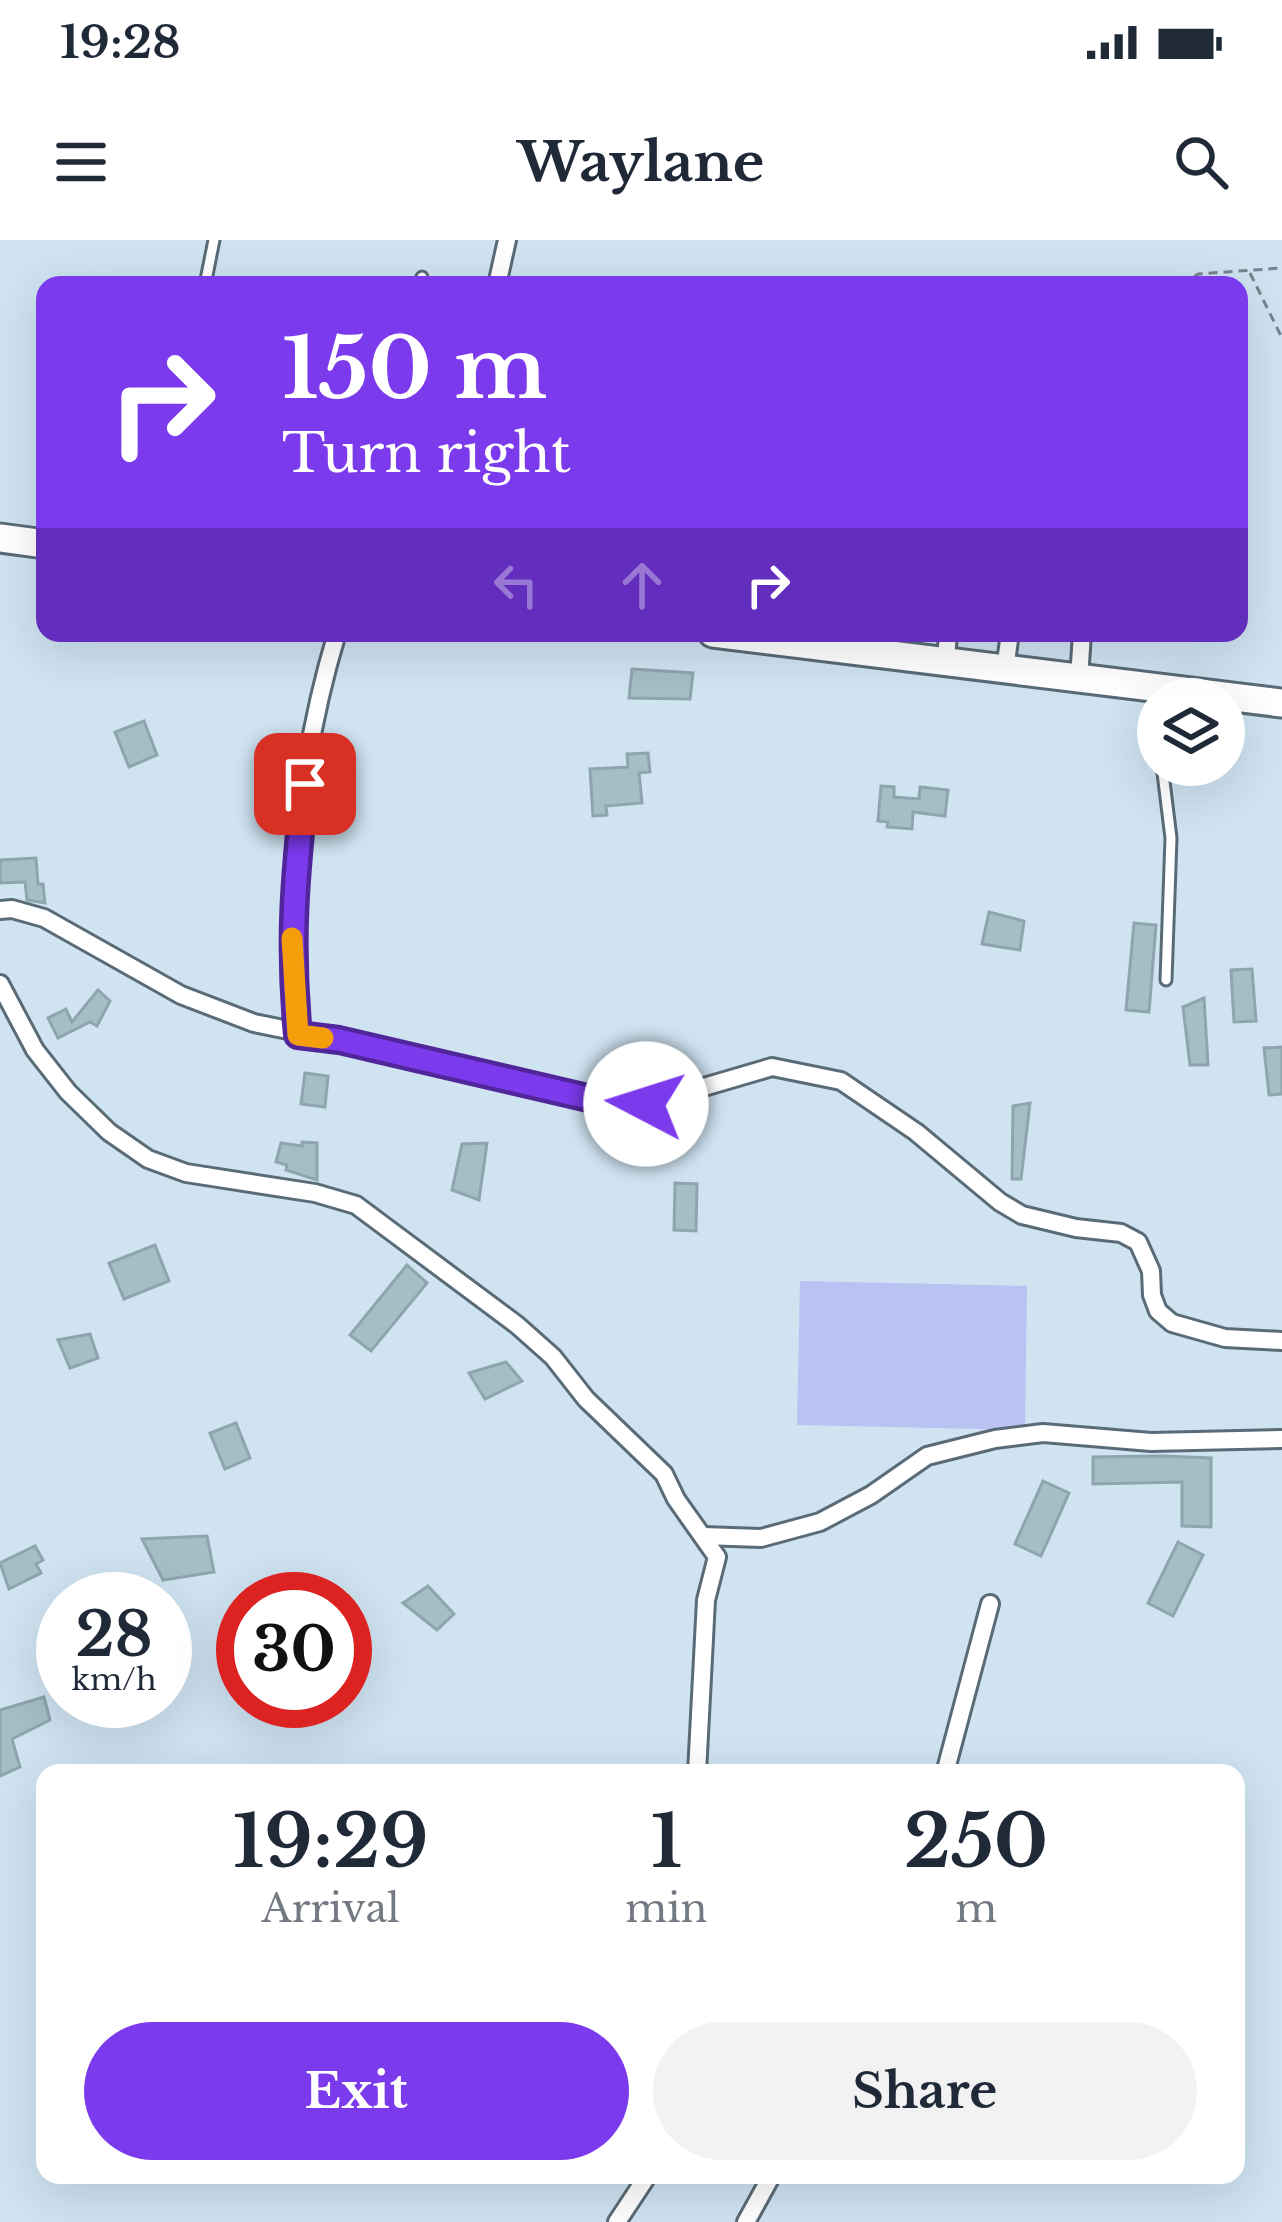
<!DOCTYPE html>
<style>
body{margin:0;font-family:"Libre Baskerville",serif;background:#f2f2f3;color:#1f2937;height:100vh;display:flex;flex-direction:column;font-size:45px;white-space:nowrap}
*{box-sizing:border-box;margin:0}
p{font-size:39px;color:#747a83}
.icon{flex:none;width:66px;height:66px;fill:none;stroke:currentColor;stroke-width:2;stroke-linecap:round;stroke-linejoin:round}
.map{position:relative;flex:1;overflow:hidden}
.details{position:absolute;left:36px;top:1524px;width:1209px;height:420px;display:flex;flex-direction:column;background:#fff;border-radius:24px;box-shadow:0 12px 48px #0002}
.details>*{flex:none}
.hud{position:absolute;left:36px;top:36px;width:1212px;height:366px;border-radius:24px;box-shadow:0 12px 48px #0002;background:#7c3aed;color:#fff;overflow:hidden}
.fabs{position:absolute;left:1137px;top:438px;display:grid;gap:24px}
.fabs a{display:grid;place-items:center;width:108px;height:108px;border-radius:50%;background:#fff;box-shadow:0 12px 48px #0002;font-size:60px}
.speed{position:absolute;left:36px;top:1332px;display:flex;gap:24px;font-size:60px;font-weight:700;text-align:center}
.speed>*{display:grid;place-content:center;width:156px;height:156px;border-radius:50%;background:#fff;box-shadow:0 12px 48px #0002;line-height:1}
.speed small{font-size:30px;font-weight:400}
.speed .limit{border:18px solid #d22;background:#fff;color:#111}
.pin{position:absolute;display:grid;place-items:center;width:102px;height:102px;color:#fff;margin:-51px;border-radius:24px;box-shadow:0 6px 18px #0006}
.me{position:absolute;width:132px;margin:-66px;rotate:275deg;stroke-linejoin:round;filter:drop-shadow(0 0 9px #0008)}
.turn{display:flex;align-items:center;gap:42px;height:252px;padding:0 48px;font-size:54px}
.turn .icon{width:156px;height:156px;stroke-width:2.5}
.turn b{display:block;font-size:84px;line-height:102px}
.lanes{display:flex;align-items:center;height:114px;padding:0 48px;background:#0003;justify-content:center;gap:60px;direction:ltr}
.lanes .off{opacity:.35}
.eta{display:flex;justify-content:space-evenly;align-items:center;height:204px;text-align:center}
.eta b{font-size:72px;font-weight:700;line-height:84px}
.button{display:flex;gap:24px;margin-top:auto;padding:24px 48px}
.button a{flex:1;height:138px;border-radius:72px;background:#7c3aed;color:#fff;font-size:48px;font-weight:700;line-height:138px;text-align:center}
.button a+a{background:#f2f2f3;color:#1f2937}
.status{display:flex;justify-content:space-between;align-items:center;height:84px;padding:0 60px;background:#fff;direction:ltr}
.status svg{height:33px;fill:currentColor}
header{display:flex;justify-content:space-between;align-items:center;height:156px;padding:0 48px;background:#fff;font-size:54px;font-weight:700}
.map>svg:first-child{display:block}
.green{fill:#b9c2f3}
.building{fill:#a5bec6;stroke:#8da5ad;stroke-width:3}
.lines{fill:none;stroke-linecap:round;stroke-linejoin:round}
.lane-casing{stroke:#596b77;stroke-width:15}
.street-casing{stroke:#596b77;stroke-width:22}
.primary-casing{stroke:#596b77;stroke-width:33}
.path{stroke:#76848e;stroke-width:3;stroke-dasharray:9 6;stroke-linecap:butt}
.lane{stroke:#fff;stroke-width:9}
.street{stroke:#fff;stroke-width:16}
.primary{stroke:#fff;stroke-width:27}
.route-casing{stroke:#51269a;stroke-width:30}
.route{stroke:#7c3aed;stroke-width:21}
.slow{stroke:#f59e0b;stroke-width:21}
</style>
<div class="status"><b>19:28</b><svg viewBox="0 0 49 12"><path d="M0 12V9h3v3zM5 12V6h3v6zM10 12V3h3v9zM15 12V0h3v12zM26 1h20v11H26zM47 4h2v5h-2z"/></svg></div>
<header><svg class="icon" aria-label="menu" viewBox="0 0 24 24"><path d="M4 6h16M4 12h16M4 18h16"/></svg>Waylane<svg class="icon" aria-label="search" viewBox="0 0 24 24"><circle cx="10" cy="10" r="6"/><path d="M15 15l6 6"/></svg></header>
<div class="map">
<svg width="1282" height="1982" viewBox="0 0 1282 1982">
<rect width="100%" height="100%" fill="#cfe3f1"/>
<path class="green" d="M800,1041l227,5 -2,144 -228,-5z"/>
<g class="building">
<path d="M632,429l61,4 -3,26 -61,-1z"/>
<path d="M144,481l13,34 -28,12 -14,-35z"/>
<path d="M648,513l2,19 -11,1 3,30 -36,3 1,9 -14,1 -3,-47 38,-2 -1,-13z"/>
<path d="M881,546l13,1v10l25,2 1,-12 28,3 -3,26 -32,-4 -1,17 -25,-2 1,-5 -10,-1z"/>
<path d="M36,618l2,26h5l2,19 -18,-3 -2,-18 -25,1v-23z"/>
<path d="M989,672l35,9 -4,29 -38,-6z"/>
<path d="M1134,683l22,2 -7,87 -23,-2z"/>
<path d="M1252,729l4,52 -22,1 -3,-52z"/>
<path d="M98,750l12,11 -13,25 -7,-4 -32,16 -10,-20 18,-9 6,13z"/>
<path d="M1204,758l4,67h-18l-7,-58z"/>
<path d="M1282,807v47l-13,1 -5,-47z"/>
<path d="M305,833l23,3 -3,31 -24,-3z"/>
<path d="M1030,863l-9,76h-9l1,-73z"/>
<path d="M302,902l15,1v37l-31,-10 1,-5 -11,-3 5,-19 21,3z"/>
<path d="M487,903l-8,57 -27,-10 10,-46z"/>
<path d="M675,943l22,1 -1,47 -22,-1z"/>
<path d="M155,1005l14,36 -45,18 -15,-36z"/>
<path d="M407,1025l20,18 -56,68 -21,-16z"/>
<path d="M90,1094l8,24 -28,10 -12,-28z"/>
<path d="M506,1122l16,19 -37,18 -16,-26z"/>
<path d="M236,1183l14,35 -25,11 -15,-36z"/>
<path d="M1162,1216l49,2v69l-29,-1v-44l-89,2v-27z"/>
<path d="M1043,1241l26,12 -28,63 -26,-12z"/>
<path d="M207,1296l7,36 -51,8 -21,-41z"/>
<path d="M1178,1302l25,13 -30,61 -25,-13z"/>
<path d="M35,1306l8,14 -7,4 5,9 -32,16 -9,-26z"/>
<path d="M428,1346l26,28 -17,16 -34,-27z"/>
<path d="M44,1457l6,23 -38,19 8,28 -20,9v-66z"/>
</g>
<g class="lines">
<defs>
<g id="lane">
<path d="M205,45l9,-45"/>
<path d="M419,45l3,-8"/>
<path d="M1154,453l4,46"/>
<path d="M1162,525l9,73 -5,142"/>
</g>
<g id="street">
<path d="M497,45l10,-45"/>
<path d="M946,421l2,-28"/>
<path d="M1005,429l5,-36"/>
<path d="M1079,439l3,-46"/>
<path d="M0,670l12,-1 32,9 137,77 73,28 137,28 96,26 118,25 41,2 126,-37 69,14 75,51 84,70 22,13 54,13 45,5 17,9 13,29 1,24 6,16 14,12 53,15 57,3"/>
<path d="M0,744l35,66 33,42 41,40 39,27 38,14 129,20 41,12 161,120 36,32 33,42 78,75 12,25 41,58 -11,43 -9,173"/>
<path d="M298,795c-13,-134 0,-273 39,-402"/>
<path d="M703,1296l58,2 59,-16 51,-27 56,-39 68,-17 48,-6 108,9 131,-3"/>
<path d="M945,1533l45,-169"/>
<path d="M617,1982l31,-47"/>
<path d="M746,1982l26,-47"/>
</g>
<g id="primary">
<path d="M0,298l45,6"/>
<path d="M713,393l569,70"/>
</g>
</defs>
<use href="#lane" class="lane-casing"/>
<use href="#street" class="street-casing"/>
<use href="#primary" class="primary-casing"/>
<g class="path">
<path d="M1250,33l32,65"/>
<path d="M1182,45l16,-11 84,-6"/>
</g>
<use href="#lane" class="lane"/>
<use href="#street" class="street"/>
<use href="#primary" class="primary"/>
</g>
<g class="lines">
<defs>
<path id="route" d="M305,544c-10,92 -16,158 -7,251l41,5 266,62 41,2"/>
</defs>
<use href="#route" class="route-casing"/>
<use href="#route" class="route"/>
<path class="slow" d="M292,698l6,97 25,3"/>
</g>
</svg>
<div class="fabs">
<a><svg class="icon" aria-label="layers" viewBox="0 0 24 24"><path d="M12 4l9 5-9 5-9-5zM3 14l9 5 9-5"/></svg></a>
</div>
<div class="speed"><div>28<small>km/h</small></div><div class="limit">30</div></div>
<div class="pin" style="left:305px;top:544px;background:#d93025"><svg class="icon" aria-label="arrive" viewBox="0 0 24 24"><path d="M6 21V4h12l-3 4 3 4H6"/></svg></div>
<svg class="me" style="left:646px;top:864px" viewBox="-20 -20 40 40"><circle r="19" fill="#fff"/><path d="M0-13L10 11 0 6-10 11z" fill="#7c3aed"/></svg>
<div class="hud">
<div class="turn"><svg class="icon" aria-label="right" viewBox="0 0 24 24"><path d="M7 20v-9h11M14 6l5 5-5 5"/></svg><div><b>150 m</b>Turn right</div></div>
<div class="lanes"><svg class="icon off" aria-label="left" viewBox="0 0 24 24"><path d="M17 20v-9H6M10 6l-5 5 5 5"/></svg><svg class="icon off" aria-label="ahead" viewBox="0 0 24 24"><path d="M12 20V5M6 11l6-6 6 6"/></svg><svg class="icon" aria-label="right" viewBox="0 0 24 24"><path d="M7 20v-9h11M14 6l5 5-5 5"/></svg></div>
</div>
<section class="details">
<div class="eta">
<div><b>19:29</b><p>Arrival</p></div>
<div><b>1</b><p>min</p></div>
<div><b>250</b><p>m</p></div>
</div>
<div class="button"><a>Exit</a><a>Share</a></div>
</section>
</div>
